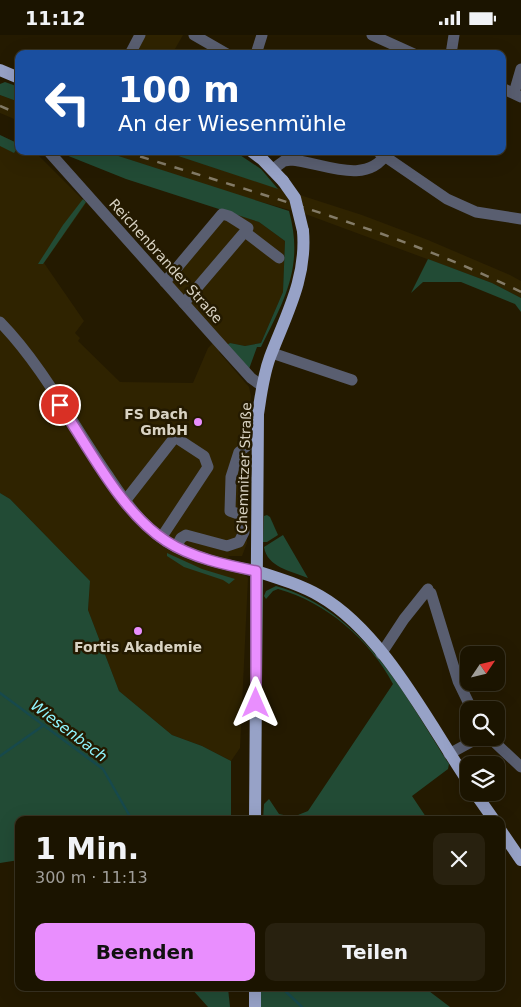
<!DOCTYPE html>
<html lang="de">
<meta charset="utf-8">
<style>
body{margin:0;font-family:"DejaVu Sans",sans-serif;background:#28210f;color:#f1f3f6;height:100vh;display:flex;flex-direction:column;font-size:19px;white-space:nowrap}
*{box-sizing:border-box;margin:0}
p{font-size:16px;color:#a09e99}
.icon{flex:none;width:28px;height:28px;fill:none;stroke:currentColor;stroke-width:2;stroke-linecap:round;stroke-linejoin:round}
.map{position:relative;flex:1;overflow:hidden}
.panel{position:absolute;left:15px;top:781px;width:490px;height:175px;display:flex;flex-direction:column;background:#1b1400;border-radius:10px;box-shadow:0 5px 20px #0002,0 0 0 1px #393322}
.panel>*{flex:none}
.top-card{position:absolute;left:15px;top:15px;width:491px;height:105px;border-radius:10px;box-shadow:0 5px 20px #0002,0 0 0 1px #393322;background:#1a4fa0;color:#fff;overflow:hidden}
.needle{width:32px;rotate:55deg}
.fabs{position:absolute;left:460px;top:611px;display:grid;gap:10px}
.fabs a{display:grid;place-items:center;width:45px;height:45px;border-radius:10px;background:#1b1400;box-shadow:0 5px 20px #0002,0 0 0 1px #393322;font-size:25px}
.pin{position:absolute;display:grid;place-items:center;width:42px;height:42px;color:#fff;margin:-21px;border:2px solid #fff;border-radius:50%;box-shadow:0 1px 5px #0007}
.me{position:absolute;width:55px;margin:-28px;rotate:0deg;stroke-linejoin:round;filter:drop-shadow(0 0 4px #0008)}
.turn{display:flex;align-items:center;gap:18px;height:105px;padding:0 20px;font-size:22px}
.turn .icon{width:65px;height:65px;stroke-width:2.5}
.turn b{display:block;font-size:35px;line-height:42px}
.round{display:grid;place-items:center;flex:none;width:52px;height:52px;border-radius:10px;background:#28210f}
.overview{display:flex;align-items:center;justify-content:space-between;height:85px;padding:0 20px}
h1{font-size:30px;font-weight:800;line-height:38px}
.cta{display:flex;gap:10px;margin-top:auto;padding:10px 20px}
.cta a{flex:1;height:58px;border-radius:10px;background:#e98efe;color:#111;font-size:20px;font-weight:800;line-height:58px;text-align:center}
.cta a+a{background:#28210f;color:#f1f3f6}
.status{display:flex;justify-content:space-between;align-items:center;height:35px;padding:0 25px;background:#1b1400;direction:ltr}
.status svg{height:14px;fill:currentColor}
.map>svg:first-child{display:block}
.built{fill:#2f2300}
.green{fill:#224b35}
.lines{fill:none;stroke-linecap:round;stroke-linejoin:round}
.stream{stroke:#17494c;stroke-width:2.5}
.minor{stroke:#595e70;stroke-width:11}
.major{stroke:#97a2c7;stroke-width:12}
.rail{stroke:#837b67;stroke-width:2.5;stroke-dasharray:9 9;stroke-linecap:butt}
.major-bridge{stroke:#97a2c7;stroke-width:12}
.route-casing{stroke:#975ca5;stroke-width:12}
.route{stroke:#e98efe;stroke-width:9}
.poi-dot{fill:#e98efe;stroke:#241a00;stroke-width:2}
.labels{text-anchor:middle;stroke-width:5;stroke-linejoin:round;paint-order:stroke}
.street-label{font-size:14px;fill:#d9d3c3;stroke:#241a00}
.poi-label{font-size:14px;font-weight:bold;fill:#d9d3c3;stroke:#241a00;text-anchor:end}
.water-label{font-size:15px;font-style:italic;fill:#90f5fd;stroke:#241a00}
</style>
<div class="status"><b>11:12</b><svg viewBox="0 0 49 12"><path d="M0 12V9h3v3zM5 12V6h3v6zM10 12V3h3v9zM15 12V0h3v12zM26 1h20v11H26zM47 4h2v5h-2z"/></svg></div>
<div class="map">
<svg width="521" height="972" viewBox="0 0 521 972">
<rect width="100%" height="100%" fill="#241a00"/>
<g class="built">
<path d="M143,0h40l-11,19h-39z"/>
<path d="M0,60l19,7v19l-19,-8z"/>
<path d="M0,100l19,9v7l16,1 51,51 -42,60 40,58 -9,12 5,5 -2,3 42,41 73,1 15,-35 5,-5 -54,-59 62,-75 38,13 26,19 -2,51 -22,51 -16,3 -15,-3 -11,9 30,35 2,9 -3,29 -1,118 -5,13h-14l20,22 -8,170 -9,13 -29,-15 -30,-11 -53,-44 -31,-81 2,-29 -80,-82 -10,-6z"/>
<path d="M103,116h60l199,64 66,25 82,35 11,6v17l-29,-15 -184,-68 -75,-21z"/>
</g>
<g class="green">
<path d="M5,47l14,5v15l-19,-7v-11z"/>
<path d="M0,100l19,9v7l16,1 -10,3 -9,-5 -2,3 -14,-7z"/>
<path d="M62,116h41l186,60c15,55 -4,88 -28,136h-4l-8,22 -22,-24 3,-2 15,3 16,-3 22,-51 2,-51 -26,-19 -133,-43 -65,-26z"/>
<path d="M163,116h71l27,18 17,20z"/>
<path d="M83,164l3,3 -43,62h-5l25,-39z"/>
<path d="M428,224l64,24 29,15v14l-6,-8 -54,-22h-38l-12,11z"/>
<path d="M0,458l10,6 80,82 -2,29 31,81 53,44 30,11 29,15v59h-212v40l-19,3z"/>
<path d="M267,480l3,2 8,18 -11,7h-4l1,-26z"/>
<path d="M283,500l25,43c-17,-7 -41,-11 -44,-31z"/>
<path d="M167,518l35,16 33,10 -6,5 -6,-4 -39,-13 -17,-11z"/>
<path d="M276,551c87,25 128,108 173,178l-1,5 -36,27 16,24h-165l1,-16 5,-5 10,15 14,3 15,-6 85,-127c-23,-44 -67,-82 -115,-95l-5,2 -7,8 -2,-3 2,-5z"/>
<path d="M261,952l164,1 25,19h-190z"/>
<path d="M191,953h37l2,19h-22z"/>
</g>
<g class="lines">
<g class="stream">
<path d="M0,658l103,76 29,51"/>
<path d="M0,721l44,-31"/>
<path d="M281,952l21,20"/>
</g>
<g class="minor">
<path d="M194,0l33,19"/>
<path d="M372,0l42,19"/>
<path d="M130,19l10,-19"/>
<path d="M256,19l6,-19"/>
<path d="M451,19l3,-19"/>
<path d="M502,53l19,9"/>
<path d="M514,58l7,-24"/>
<path d="M377,116l70,48 29,13 45,7"/>
<path d="M50,118l164,184 37,41 11,8"/>
<path d="M273,134l11,-8 7,-1c30,2 75,27 96,-7"/>
<path d="M245,197l34,26"/>
<path d="M165,247l57,-68 7,2 19,12 -64,75"/>
<path d="M0,287c43,44 74,105 109,155 16,24 33,49 58,65 26,16 59,23 89,29"/>
<path d="M272,318l80,27"/>
<path d="M125,466l50,-64 29,19 4,11 -47,71"/>
<path d="M176,512l5,-9 5,-3 41,11 12,-4 5,-10 -3,-17 -11,-4 1,-34 8,-25 18,-14"/>
<path d="M431,558l27,88 14,29"/>
<path d="M381,619l23,-35 24,-30"/>
<path d="M489,702l32,30"/>
<path d="M449,719l31,-17"/>
</g>
<g class="major">
<path d="M0,35l19,8"/>
<path d="M251,116l12,9 20,21"/>
<path d="M256,536c22,7 45,14 64,25 63,36 109,128 149,187"/>
<path d="M475,758l19,27"/>
<path d="M255,785l3,-406c3,-19 5,-38 12,-57 16,-42 37,-79 33,-126"/>
<path d="M501,796l20,29"/>
<path d="M255,972v-20"/>
</g>
<g class="rail">
<path d="M0,71l19,8"/>
<path d="M123,116c134,43 272,79 398,141"/>
</g>
<path class="major-bridge" d="M283,146l12,17 8,33"/>
</g>
<g class="lines">
<defs>
<path id="route" d="M60,370c30,44 61,107 106,136 26,17 60,24 90,30v132"/>
</defs>
<use href="#route" class="route-casing"/>
<use href="#route" class="route"/>
</g>
<g class="poi-dot">
<circle cx="198" cy="387" r="5"/>
<circle cx="138" cy="596" r="5"/>
</g>
<g class="labels">
<g class="street-label">
<text transform="translate(166 226) rotate(48)" y="5">Reichenbrander Straße</text>
<text transform="translate(244 433) rotate(-88)" y="5">Chemnitzer Straße</text>
</g>
<g class="poi-label">
<text x="188" y="384">FS Dach<tspan x="188" dy="16">GmbH</tspan></text>
<text x="138" y="617" text-anchor="middle">Fortis Akademie</text>
</g>
<g class="water-label">
<text transform="translate(69 696) rotate(37)" y="5">Wiesenbach</text>
</g>
</g>
</svg>
<div class="fabs">
<a><svg class="needle" viewBox="-14 -14 28 28"><path d="M0-13l5 13h-10z" fill="#e53935"/><path d="M0 13l5-13h-10z" fill="#a09e99"/></svg></a>
<a><svg class="icon" aria-label="search" viewBox="0 0 24 24"><circle cx="10" cy="10" r="6"/><path d="M15 15l6 6"/></svg></a>
<a><svg class="icon" aria-label="layers" viewBox="0 0 24 24"><path d="M12 4l9 5-9 5-9-5zM3 14l9 5 9-5"/></svg></a>
</div>
<div class="pin" style="left:60px;top:370px;background:#d93025"><svg class="icon" aria-label="arrive" viewBox="0 0 24 24"><path d="M6 21V4h12l-3 4 3 4H6"/></svg></div>
<svg class="me" style="left:256px;top:668px" viewBox="-20 -20 40 40"><path d="M0-17L14 15 0 8-14 15z" fill="#e98efe" stroke="#fff" stroke-width="4"/></svg>
<div class="top-card">
<div class="turn"><svg class="icon" aria-label="left" viewBox="0 0 24 24"><path d="M17 20v-9H6M10 6l-5 5 5 5"/></svg><div><b>100 m</b>An der Wiesenmühle</div></div>
</div>
<section class="panel">
<div class="overview"><div><h1>1 Min.</h1><p>300 m · 11:13</p></div><a class="round"><svg class="icon" aria-label="close" viewBox="0 0 24 24"><path d="M6 6l12 12M18 6L6 18"/></svg></a></div>
<div class="cta"><a>Beenden</a><a>Teilen</a></div>
</section>
</div>
